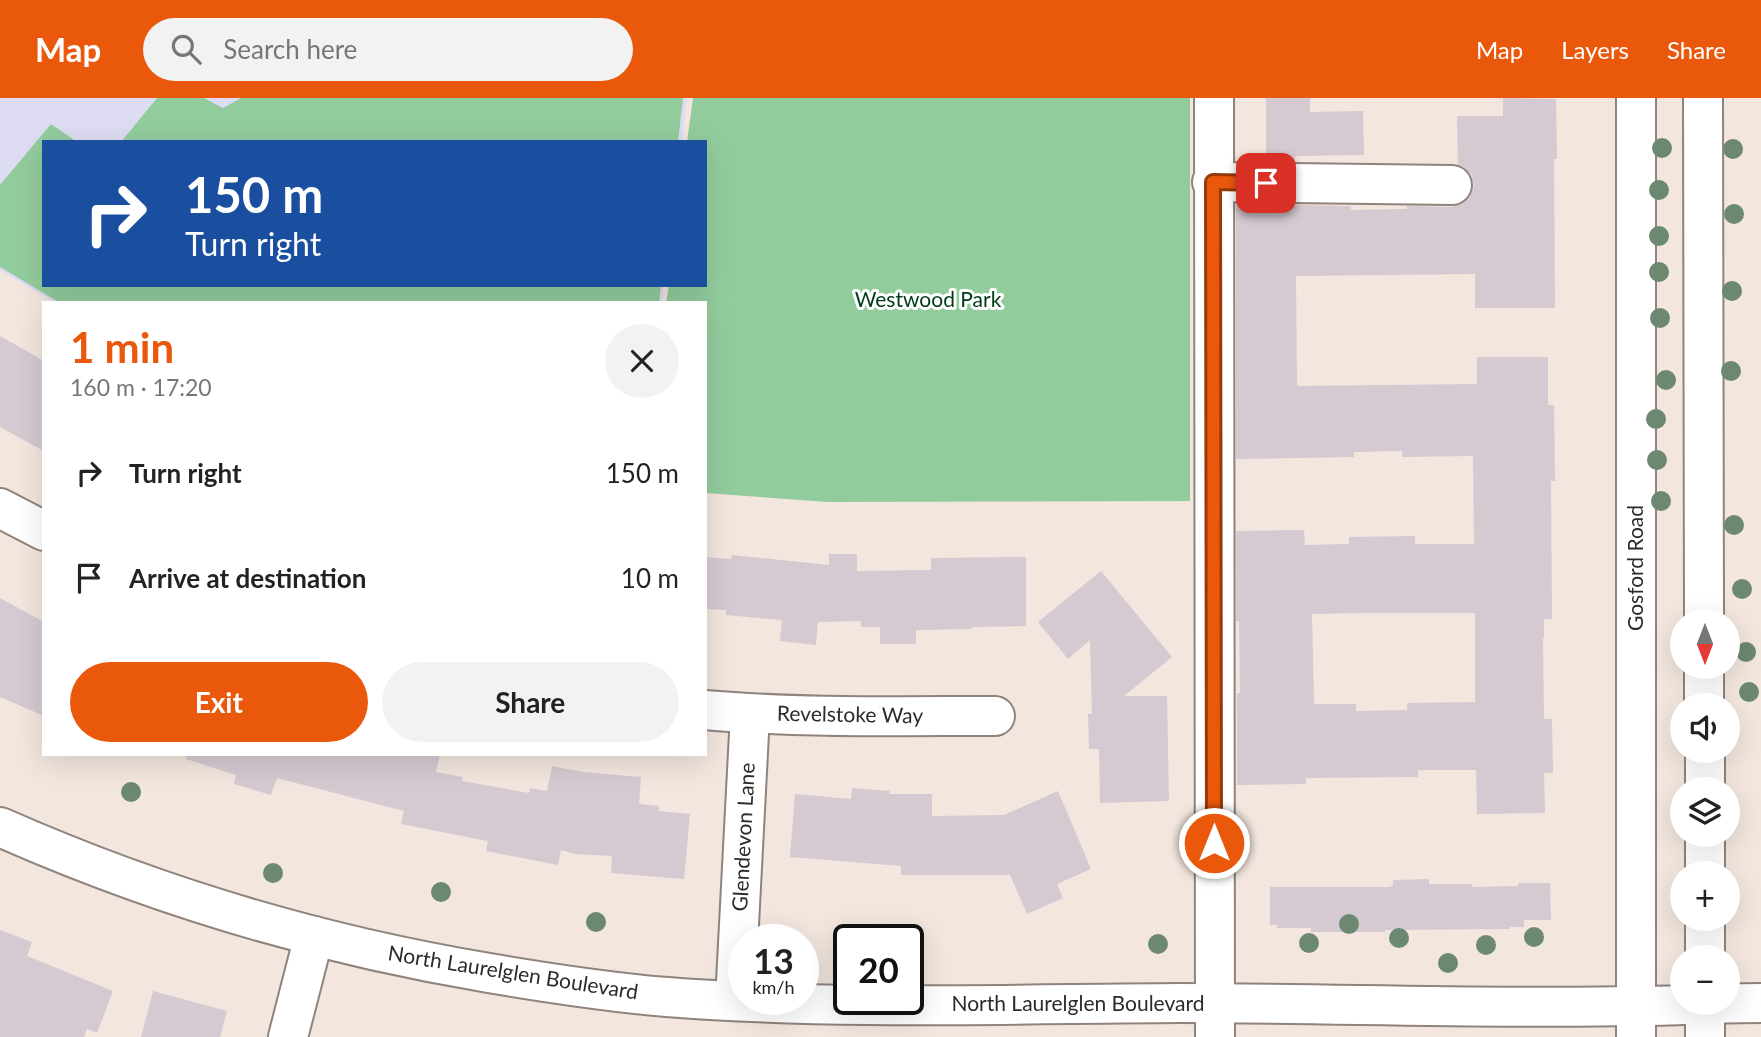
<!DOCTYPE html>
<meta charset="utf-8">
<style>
body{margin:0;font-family:Lato,sans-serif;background:#f2f2f2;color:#222;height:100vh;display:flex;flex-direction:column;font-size:26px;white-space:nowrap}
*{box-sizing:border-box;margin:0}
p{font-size:23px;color:#767676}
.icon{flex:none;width:38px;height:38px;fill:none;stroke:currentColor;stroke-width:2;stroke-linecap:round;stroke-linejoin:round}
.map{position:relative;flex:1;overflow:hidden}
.details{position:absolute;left:42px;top:203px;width:665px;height:455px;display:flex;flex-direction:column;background:#fff;border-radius:0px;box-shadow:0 7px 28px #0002}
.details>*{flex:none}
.guide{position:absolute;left:42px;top:42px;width:665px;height:147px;border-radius:0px;box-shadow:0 7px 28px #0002;background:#1a4fa0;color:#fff;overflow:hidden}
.needle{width:46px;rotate:180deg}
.fabs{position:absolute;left:1670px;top:511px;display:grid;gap:14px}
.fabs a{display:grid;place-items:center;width:70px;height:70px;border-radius:50%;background:#fff;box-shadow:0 7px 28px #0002;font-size:35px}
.speed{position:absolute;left:728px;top:826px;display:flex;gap:14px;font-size:35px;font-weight:700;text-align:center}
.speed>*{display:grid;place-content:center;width:91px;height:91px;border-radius:50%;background:#fff;box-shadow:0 7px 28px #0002;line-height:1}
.speed small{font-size:18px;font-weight:400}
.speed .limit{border:4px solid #111;border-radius:10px;background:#fff;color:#111}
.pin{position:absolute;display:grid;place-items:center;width:60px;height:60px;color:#fff;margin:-30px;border-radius:14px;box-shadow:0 4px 10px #0006}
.me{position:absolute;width:77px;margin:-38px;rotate:0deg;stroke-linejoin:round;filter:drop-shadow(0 0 5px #0008)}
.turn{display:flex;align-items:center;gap:24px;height:147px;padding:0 28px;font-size:32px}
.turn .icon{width:91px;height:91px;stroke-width:2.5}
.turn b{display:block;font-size:49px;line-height:60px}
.round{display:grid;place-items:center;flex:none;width:74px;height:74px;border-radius:37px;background:#f2f2f2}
.head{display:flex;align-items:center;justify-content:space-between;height:119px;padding:0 28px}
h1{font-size:42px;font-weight:700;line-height:52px;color:#ea580c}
.primary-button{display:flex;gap:14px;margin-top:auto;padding:14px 28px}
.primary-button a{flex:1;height:80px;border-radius:42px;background:#ea580c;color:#fff;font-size:28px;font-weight:700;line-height:80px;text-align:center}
.primary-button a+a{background:#f2f2f2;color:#222}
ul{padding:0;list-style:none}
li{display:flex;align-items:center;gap:21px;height:105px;padding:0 28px}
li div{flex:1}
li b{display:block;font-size:26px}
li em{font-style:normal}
header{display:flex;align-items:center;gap:42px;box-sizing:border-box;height:98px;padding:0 35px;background:#ea580c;color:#fff}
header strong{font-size:33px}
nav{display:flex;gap:38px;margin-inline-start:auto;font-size:24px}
.search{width:490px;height:63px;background:#f2f2f2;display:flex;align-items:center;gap:18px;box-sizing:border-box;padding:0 24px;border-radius:38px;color:#767676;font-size:26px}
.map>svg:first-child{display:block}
.education{fill:#dedcf2}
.green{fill:#92cc9d}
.building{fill:#d5c9d2;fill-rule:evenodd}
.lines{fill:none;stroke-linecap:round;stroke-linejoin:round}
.minor-casing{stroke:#8f837c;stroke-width:42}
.major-casing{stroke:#8f837c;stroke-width:42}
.minor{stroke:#fff;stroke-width:38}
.major{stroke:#fff;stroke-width:38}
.tree{fill:#6d8870}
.route-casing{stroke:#983908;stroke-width:18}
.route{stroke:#ea580c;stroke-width:12}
.labels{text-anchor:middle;stroke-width:6;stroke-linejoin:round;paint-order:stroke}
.park-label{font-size:21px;fill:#003b16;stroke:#fff}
.street-label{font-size:21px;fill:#2f2a28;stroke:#fff}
</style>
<header>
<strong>Map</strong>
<div class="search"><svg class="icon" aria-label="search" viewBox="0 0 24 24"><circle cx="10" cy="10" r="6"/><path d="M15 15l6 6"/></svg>Search here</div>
<nav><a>Map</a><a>Layers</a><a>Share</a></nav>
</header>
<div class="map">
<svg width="1761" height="939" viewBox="0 0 1761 939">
<rect width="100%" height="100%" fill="#f2e6de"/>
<path class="education" d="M0,0h687l-5,44h-638v143h620l-2,18h-607l-55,-33z"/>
<g class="green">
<path d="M157,0h47l19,10 18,-10h442l-5,44h-557z"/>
<path d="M693,0h497v403l-362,1 -123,-9v-190h-39l3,-18h36v-143h-18z"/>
<path d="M51,26l26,18h-33v143h617l-2,18h-599l-60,-36v-82z"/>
</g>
<g class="building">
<path d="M1266,0h44v14l53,-1 1,44 -69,1v5h-29z"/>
<path d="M1503,0l53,1 1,60h-3l1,149h-80v-34l-179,2 1,110 180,-2v-27h71v48h6l1,76h-4l1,138h-8v19h-1l1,81h8l1,54h-9l1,40 -68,1 -1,-44h-58v7l-112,1v6l-69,1v-92h3l-1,-72h-3v-90l68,-1 1,15 44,-1v-7l66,-1v8h59l-1,-88 -71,1v-6l-48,1v5l-118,2v-255l115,2v4l56,-1v-3l45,1 10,-3 8,-7 4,-12 -3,-11 -7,-7 -6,-2 -1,-49h46zM1362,515h113v89l-68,1v7l-51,1v-7h-42l-2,-90z"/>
<path d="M0,238l44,25v90l-44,-24z"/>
<path d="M829,456h28v17l74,-1v-12l95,-1v69l-54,1v2l-56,1v14h-36v-17h-19v-6l-43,1 -2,23 -36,-4 2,-21 -56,-5v-5l-21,-1v-52l26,2 1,-4 97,10z"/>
<path d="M1101,473l71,86 -48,39h43l2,105 -69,2 -1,-54h-10l-1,-35h4l-2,-74 -22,19 -30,-37z"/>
<path d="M0,500l44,24v94l-44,-19z"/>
<path d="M187,656h253l-4,18 27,5 -1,4 67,12 1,-5 17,3 5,-25 32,6 57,5 -2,27 20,2v5l31,3 -6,65 -73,-6 1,-17 -37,-2 -14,-4 -3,15 -72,-14 2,-10 -87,-17 3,-13 -127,-33 -6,17 -37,-11 2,-9 -50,-16z"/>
<path d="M852,690l38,3 -1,3h43v22l72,-1 54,-24 33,78 -34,15 6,14 -36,16 -17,-39h-109v-9l-111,-9 5,-63 56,5z"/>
<path d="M1429,781v5h43v3l46,-1v-3h32l1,37h-27v7h-14v2l-125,1v2h-74v-4h-34v-3h-7v-38h118l5,-1v-6z"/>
<path d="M0,832l32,12 -5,14 86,35 -16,42 -10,-4 -3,8h-84z"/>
<path d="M153,893l74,20 -7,26h-79z"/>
</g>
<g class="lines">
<defs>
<g id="minor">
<path d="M1214,0l1,939"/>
<path d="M1212,84l240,3"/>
<path d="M0,410l44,23"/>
<path d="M705,612c96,8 193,6 290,6"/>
<path d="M0,729c156,69 321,118 489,146 59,10 118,19 178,24 169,13 341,7 511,6 152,0 305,6 457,3 42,0 84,-3 126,-3"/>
<path d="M735,903l15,-287"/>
<path d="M288,939l26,-101"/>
</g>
<g id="major">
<path d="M1636,0v939"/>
<path d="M1703,0l1,523"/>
<path d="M1704,569v38"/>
<path d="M1705,653v38"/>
<path d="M1705,737v38"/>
<path d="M1705,821v38"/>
<path d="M1705,905v34"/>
</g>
</defs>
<use href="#minor" class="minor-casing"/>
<use href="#major" class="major-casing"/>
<use href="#minor" class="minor"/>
<use href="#major" class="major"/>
</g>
<g class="tree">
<circle cx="1662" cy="50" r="10"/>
<circle cx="1733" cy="51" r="10"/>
<circle cx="1659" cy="92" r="10"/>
<circle cx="1734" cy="116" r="10"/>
<circle cx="1659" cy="138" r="10"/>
<circle cx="1659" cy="174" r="10"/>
<circle cx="1732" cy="193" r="10"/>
<circle cx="1660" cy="220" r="10"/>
<circle cx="1731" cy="273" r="10"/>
<circle cx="1666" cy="282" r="10"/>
<circle cx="1656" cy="321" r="10"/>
<circle cx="1657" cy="362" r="10"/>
<circle cx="1661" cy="403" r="10"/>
<circle cx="1734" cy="427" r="10"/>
<circle cx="1742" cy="491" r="10"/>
<circle cx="1746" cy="554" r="10"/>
<circle cx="1749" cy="594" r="10"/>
<circle cx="131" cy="694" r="10"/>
<circle cx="273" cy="775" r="10"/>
<circle cx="441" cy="794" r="10"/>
<circle cx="596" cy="824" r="10"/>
<circle cx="1349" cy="826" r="10"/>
<circle cx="1534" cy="839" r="10"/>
<circle cx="1399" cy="840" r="10"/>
<circle cx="1309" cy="845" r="10"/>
<circle cx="1158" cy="846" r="10"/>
<circle cx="1486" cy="847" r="10"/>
<circle cx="1448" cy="865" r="10"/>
</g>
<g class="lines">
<defs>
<path id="route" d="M1214,745l-1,-661 53,1"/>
</defs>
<use href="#route" class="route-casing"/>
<use href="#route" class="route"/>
</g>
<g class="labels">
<g class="park-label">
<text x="928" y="209">Westwood Park</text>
</g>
<g class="street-label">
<text transform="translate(1636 470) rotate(-90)" y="7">Gosford Road</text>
<text transform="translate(850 617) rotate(1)" y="7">Revelstoke Way</text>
<text transform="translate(744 739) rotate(-87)" y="7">Glendevon Lane</text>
<text transform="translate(513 875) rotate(9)" y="7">North Laurelglen Boulevard</text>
<text x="1078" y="913">North Laurelglen Boulevard</text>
</g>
</g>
</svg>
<div class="fabs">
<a><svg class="needle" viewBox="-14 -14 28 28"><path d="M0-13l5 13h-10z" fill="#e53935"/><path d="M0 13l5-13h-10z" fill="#767676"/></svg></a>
<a><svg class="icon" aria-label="sound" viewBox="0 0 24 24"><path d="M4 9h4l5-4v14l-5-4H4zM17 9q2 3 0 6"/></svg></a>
<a><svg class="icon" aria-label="layers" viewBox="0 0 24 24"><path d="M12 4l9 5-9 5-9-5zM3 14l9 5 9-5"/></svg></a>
<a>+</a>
<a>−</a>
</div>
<div class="speed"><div>13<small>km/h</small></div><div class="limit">20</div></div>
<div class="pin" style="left:1266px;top:85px;background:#d93025"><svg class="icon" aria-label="arrive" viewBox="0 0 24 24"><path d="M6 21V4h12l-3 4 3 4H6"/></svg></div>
<svg class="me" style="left:1214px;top:745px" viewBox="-20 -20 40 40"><circle r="17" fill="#ea580c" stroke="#fff" stroke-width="3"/><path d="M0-11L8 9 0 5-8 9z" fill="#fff"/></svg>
<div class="guide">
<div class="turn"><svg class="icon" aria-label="right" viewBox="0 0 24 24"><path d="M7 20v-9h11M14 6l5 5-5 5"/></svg><div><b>150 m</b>Turn right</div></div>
</div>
<section class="details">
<div class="head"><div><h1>1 min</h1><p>160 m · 17:20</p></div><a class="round"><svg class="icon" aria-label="close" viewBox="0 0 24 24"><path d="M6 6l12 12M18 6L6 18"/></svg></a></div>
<ul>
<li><svg class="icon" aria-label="right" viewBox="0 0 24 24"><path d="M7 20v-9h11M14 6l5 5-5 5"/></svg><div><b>Turn right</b></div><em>150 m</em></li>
<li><svg class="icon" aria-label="arrive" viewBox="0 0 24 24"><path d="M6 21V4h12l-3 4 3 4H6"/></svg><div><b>Arrive at destination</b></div><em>10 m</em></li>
</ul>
<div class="primary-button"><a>Exit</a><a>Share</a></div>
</section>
</div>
